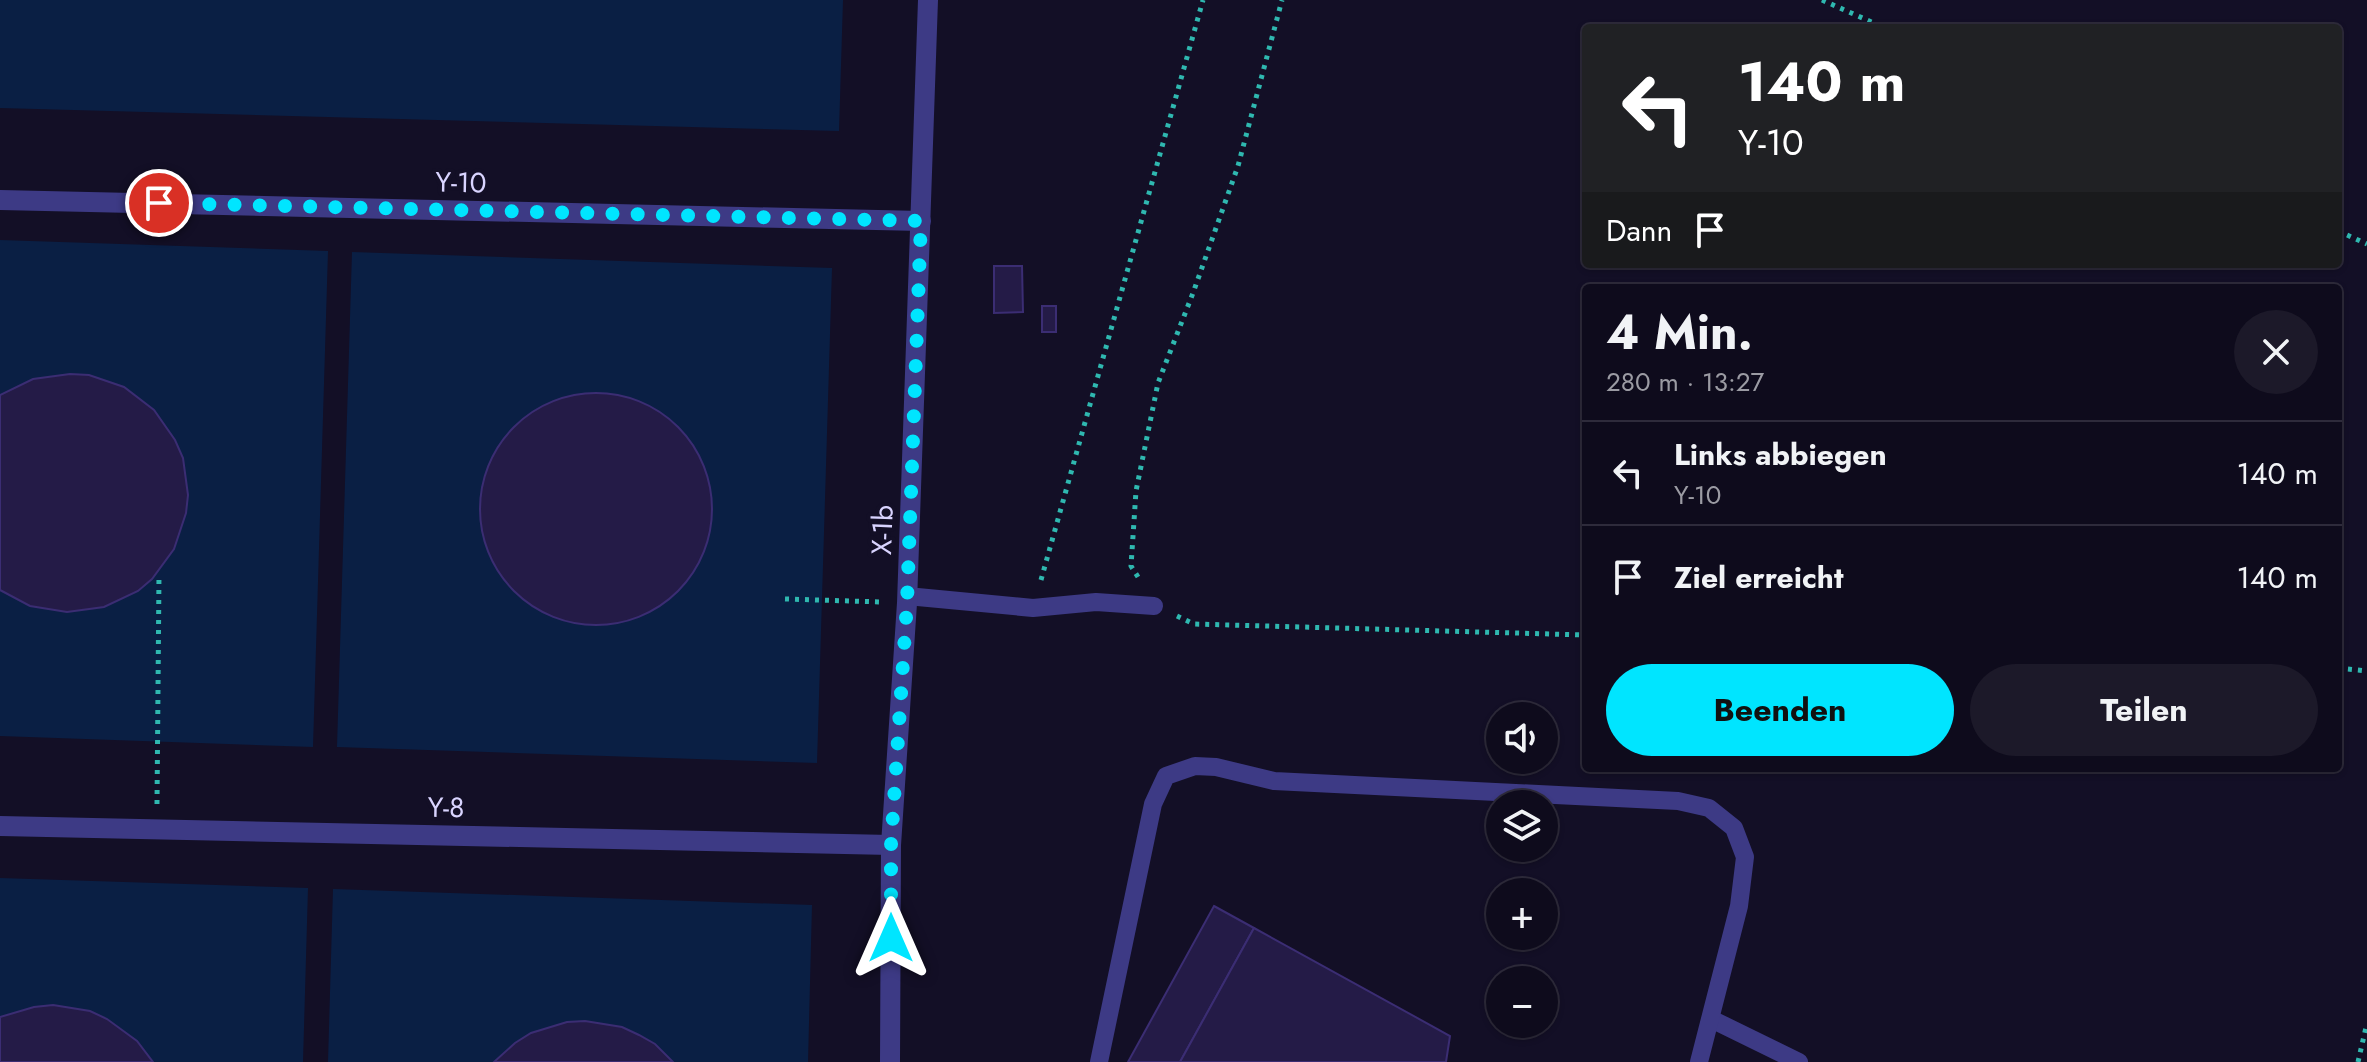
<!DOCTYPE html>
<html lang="de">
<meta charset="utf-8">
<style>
body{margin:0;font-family:Jost,sans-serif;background:#1c1929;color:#f1f3f6;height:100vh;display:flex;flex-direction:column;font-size:30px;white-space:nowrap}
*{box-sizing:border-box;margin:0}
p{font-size:26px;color:#9b9ba3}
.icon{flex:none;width:44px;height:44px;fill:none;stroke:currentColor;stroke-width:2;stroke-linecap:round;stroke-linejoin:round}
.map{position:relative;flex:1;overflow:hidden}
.details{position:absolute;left:1582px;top:284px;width:760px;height:488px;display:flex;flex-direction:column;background:#0e0b1c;border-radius:8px;box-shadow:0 2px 6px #0004,0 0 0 2px #2e2b3b}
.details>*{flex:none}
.top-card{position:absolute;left:1582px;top:24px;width:760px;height:244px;border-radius:8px;box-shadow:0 2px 6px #0004,0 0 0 2px #2e2b3b;background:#202124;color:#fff;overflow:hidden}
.buttons{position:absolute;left:1486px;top:702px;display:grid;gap:16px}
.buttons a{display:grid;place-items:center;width:72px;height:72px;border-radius:50%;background:#0e0b1c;box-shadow:0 2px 6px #0004,0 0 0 2px #2e2b3b;font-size:40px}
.pin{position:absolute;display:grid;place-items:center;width:68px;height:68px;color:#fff;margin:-34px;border:4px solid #fff;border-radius:50%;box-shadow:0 2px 8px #0007}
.me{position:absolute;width:88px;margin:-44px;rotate:0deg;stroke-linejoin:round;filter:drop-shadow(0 0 6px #0008)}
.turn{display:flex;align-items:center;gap:28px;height:168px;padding:0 24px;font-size:36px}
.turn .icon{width:104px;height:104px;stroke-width:2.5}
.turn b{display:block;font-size:56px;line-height:68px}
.then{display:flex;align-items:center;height:76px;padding:0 24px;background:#0003;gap:16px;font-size:30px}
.round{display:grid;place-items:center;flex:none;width:84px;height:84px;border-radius:42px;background:#1c1929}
.overview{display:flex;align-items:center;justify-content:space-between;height:136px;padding:0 24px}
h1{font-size:48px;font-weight:700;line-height:60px}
.cta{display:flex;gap:16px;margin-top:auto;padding:16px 24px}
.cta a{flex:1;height:92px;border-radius:48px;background:#00e5ff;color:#111;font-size:32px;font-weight:700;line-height:92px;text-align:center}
.cta a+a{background:#1c1929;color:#f1f3f6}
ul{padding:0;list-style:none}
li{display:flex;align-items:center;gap:24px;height:104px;padding:0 24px;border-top:2px solid #2e2b3b}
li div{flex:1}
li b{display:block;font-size:30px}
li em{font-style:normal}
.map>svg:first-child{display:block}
.water{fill:#0a1f44}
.building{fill:#241b47;stroke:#3b2d73;stroke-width:2}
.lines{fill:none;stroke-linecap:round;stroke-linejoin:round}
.path{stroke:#2fb8b0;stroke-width:5;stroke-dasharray:4 6;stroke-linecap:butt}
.lane{stroke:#3d3a85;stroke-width:18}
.street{stroke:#3d3a85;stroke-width:20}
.route{stroke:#00e5ff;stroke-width:14;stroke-dasharray:0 25.2}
.labels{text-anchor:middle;stroke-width:8;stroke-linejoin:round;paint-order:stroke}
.street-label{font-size:28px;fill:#d9d4ff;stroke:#130f26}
</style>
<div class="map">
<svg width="2367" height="1062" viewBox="0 0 2367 1062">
<rect width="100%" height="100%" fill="#130f26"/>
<g class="water">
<path d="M0,0h843l-4,131 -839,-23z"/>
<path d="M0,240l328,11 -15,496 -313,-11z"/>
<path d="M352,252l480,16 -15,495 -480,-16z"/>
<path d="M0,878l308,10 -5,174h-303z"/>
<path d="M333,889l479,16 -4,157h-480z"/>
</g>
<g class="building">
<path d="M994,266h28l1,46 -29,1z"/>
<rect x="1042" y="306" width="14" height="26"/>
<path d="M70,374l19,1 35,12 30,23 21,30 8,18 5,37 -2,18 -12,36 -22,30 -14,12 -34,16 -37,5 -37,-6 -30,-16v-195l33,-16z"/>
<circle cx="596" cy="509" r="116"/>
<path d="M1214,906l40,22 -74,134h-52z"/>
<path d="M1254,928l196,108 -4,26h-266z"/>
<path d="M53,1005l37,6 17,8 30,22 16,21h-153v-45l34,-10z"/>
<path d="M585,1021l37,6 17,8 16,9 18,18h-179l21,-19 16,-10 36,-11z"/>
</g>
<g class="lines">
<g class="path">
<path d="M1822,0l63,28"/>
<path d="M2338,231l29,13"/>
<path d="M1138,577l-7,-11 5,-75 22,-108 35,-90 45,-127 44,-166"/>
<path d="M1041,580l162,-580"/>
<path d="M785,599l97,3"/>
<path d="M1177,616l17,8 392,11"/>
<path d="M2338,668l29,3"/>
<path d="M157,804l2,-230"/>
<path d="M2358,1062l9,-39"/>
</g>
<g class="lane">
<path d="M907,596l126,12 63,-6 58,4"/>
<path d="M1711,1019l88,43"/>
<path d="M1099,1062l54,-258 13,-28 29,-10 21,1 58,14 404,20 31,7 25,20 11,29 -6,49 -40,156"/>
</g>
<g class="street">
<path d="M0,200l921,21"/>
<path d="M0,826l891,19"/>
<path d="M890,1062l1,-217 16,-242 21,-603"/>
</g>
</g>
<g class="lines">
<path class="route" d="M159,203l762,18 -14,382 -16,242v93"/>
</g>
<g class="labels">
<g class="street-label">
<text transform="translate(461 182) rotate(1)" y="10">Y-10</text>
<text transform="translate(882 530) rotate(-88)" y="10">X-1b</text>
<text transform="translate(446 807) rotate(1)" y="10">Y-8</text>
</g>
</g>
</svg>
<div class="buttons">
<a><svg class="icon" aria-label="sound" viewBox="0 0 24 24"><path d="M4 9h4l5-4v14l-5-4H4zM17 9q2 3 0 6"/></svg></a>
<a><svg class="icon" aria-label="layers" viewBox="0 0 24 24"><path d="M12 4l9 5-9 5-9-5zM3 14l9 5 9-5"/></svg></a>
<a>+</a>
<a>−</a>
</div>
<div class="pin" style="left:159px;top:203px;background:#d93025"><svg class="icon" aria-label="arrive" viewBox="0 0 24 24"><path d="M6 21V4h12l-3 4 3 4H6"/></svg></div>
<svg class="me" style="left:891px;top:938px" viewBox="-20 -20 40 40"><path d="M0-17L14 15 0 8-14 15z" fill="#00e5ff" stroke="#fff" stroke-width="4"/></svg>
<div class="top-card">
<div class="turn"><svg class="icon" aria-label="left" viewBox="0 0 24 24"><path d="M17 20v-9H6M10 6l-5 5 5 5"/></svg><div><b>140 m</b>Y-10</div></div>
<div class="then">Dann<svg class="icon" aria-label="arrive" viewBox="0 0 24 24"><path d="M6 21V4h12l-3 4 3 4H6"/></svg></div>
</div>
<section class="details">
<div class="overview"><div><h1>4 Min.</h1><p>280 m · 13:27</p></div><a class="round"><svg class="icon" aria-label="close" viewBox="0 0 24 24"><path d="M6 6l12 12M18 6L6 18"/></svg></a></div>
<ul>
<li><svg class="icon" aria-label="left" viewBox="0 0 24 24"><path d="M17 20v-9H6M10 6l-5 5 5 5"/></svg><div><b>Links abbiegen</b><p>Y-10</p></div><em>140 m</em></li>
<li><svg class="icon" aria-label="arrive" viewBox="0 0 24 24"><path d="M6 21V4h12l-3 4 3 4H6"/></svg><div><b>Ziel erreicht</b></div><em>140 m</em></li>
</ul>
<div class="cta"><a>Beenden</a><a>Teilen</a></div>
</section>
</div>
